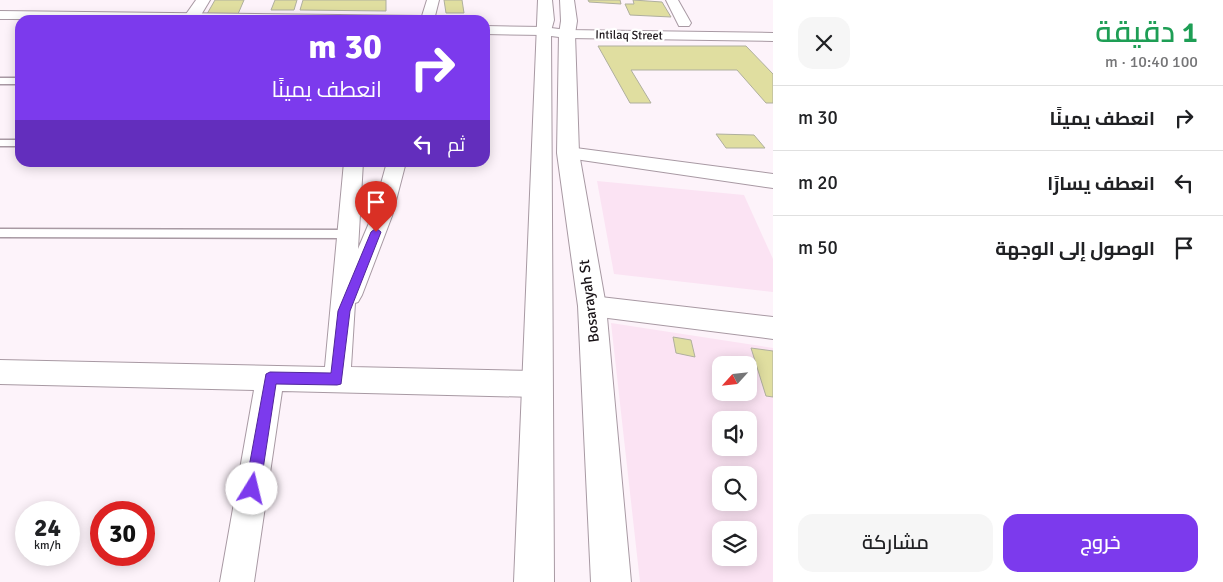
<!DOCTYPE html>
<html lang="ar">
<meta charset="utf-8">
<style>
body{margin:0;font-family:Signika,Cairo,sans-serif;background:#f6f6f6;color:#202124;direction:rtl;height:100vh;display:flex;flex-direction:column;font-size:19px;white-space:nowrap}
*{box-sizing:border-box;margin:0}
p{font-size:16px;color:#757577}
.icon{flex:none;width:28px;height:28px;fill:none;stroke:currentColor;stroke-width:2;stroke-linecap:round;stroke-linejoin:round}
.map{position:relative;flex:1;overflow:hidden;direction:ltr}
.details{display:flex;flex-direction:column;background:#fff;width:450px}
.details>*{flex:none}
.banner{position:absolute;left:15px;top:15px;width:475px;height:152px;border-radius:15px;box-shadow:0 2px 12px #0003;direction:rtl;background:#7c3aed;color:#fff;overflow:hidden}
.needle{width:32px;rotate:243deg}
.controls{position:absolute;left:712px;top:356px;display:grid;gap:10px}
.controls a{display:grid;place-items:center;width:45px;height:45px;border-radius:10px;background:#fff;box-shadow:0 2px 12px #0003;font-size:25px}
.speed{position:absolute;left:15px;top:501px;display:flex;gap:10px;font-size:25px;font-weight:700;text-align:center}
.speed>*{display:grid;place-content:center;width:65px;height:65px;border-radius:50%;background:#fff;box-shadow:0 2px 12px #0003;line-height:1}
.speed small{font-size:12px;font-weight:400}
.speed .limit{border:8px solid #d22;background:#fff;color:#111}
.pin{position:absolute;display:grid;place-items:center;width:42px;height:42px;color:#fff;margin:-51px -21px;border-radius:50% 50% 50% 0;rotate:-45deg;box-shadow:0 0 5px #0007}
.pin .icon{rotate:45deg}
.me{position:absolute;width:55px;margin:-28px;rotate:9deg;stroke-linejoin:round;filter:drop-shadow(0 0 4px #0008)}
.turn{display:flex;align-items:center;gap:18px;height:105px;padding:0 25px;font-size:22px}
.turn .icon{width:65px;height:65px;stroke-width:2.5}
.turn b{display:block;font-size:35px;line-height:42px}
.then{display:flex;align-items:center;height:48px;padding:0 25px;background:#0003;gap:10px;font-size:19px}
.round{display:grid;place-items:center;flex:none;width:52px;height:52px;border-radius:15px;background:#f6f6f6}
.headline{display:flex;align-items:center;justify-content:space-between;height:85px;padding:0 25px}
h1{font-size:30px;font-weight:600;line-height:38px;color:#1e9e55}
.primary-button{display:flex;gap:10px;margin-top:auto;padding:10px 25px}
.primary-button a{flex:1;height:58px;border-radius:15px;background:#7c3aed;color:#fff;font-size:20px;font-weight:600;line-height:58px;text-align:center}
.primary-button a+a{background:#f6f6f6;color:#202124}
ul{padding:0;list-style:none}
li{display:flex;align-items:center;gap:15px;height:65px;padding:0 25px;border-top:1px solid #e0e0e0}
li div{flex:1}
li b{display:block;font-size:19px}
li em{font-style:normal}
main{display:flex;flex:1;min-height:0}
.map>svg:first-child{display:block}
.built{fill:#fbe3f3;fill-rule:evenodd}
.building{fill:#e0dea0;stroke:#afaf9e}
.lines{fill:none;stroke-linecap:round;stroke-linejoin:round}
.lane-casing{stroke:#a899a3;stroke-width:3}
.street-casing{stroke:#a899a3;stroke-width:2}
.secondary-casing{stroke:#a899a3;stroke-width:2}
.lane{fill:#fff;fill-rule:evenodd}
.street{fill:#fff;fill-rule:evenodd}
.secondary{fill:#fff;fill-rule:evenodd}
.route{fill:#7c3aed;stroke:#51269a}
.labels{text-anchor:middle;stroke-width:4.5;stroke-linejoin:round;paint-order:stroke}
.far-street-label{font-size:12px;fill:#1a1418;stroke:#fff}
.street-label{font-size:15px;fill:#1a1418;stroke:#fff}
</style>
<main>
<section class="details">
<div class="headline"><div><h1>1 دقيقة</h1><p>100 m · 10:40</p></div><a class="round"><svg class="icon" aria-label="close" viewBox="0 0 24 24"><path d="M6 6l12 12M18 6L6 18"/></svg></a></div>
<ul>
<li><svg class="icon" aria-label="right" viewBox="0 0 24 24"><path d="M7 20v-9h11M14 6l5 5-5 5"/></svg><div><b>انعطف يمينًا</b></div><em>30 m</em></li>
<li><svg class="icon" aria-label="left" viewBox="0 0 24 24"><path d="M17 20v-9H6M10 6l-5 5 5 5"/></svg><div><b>انعطف يسارًا</b></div><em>20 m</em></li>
<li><svg class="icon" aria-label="arrive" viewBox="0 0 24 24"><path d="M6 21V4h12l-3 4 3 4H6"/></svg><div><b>الوصول إلى الوجهة</b></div><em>50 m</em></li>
</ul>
<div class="primary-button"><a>خروج</a><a>مشاركة</a></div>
</section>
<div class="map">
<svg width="773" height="582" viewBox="0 0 773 582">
<rect width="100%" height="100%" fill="#fdf3fa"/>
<g class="built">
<path d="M597,181l147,14 29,64v33l-159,-18z"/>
<path d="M611,323l162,25v234h-133zM721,365h28v27h-28zM721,420h28v28h-28zM721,475h28v27h-28zM721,530h28v28h-28z"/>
</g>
<g class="building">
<path d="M215,0h29l-6,14h-31z"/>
<path d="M275,0h22l-3,10h-23z"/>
<path d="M303,0h83v11l-86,-1z"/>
<path d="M444,0h18l2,13h-18z"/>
<path d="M588,0h32l1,4 -32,-2z"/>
<path d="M633,0l29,2 9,15 -41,-2 -5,-11h9z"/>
<path d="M598,46h148l27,28v29h-7l-29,-33h-106l20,33h-21z"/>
<path d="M716,134l38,1 11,13h-39z"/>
<path d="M673,337l18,3 4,17 -19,-4z"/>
<path d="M751,348l22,3v46l-7,-1z"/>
</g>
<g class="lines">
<defs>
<g id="lane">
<rect x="0" y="78" width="20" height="6"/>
<rect x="0" y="140" width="20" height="6"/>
<path d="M0,229l346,1 6,4 -6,4 -346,-1z"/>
</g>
<g id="street">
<path d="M427,0h12l-5,20 -434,-1v-8l422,5z"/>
<path d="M666,0h12l13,23 -2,3h-10z"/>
<path d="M485,26l58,1 24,3 206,3v8l-206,-3 -24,-3 -58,-1z"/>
<path d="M568,147l205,27v14l-212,-31 -2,-4 2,-4z"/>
<path d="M344,162h19l-5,87 14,-33 15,-54h19l-14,54 -30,79 -4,7 -3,1 -4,64 185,4 10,4 4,9 -4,9 -10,4 -254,-6 -28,191h-34l34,-192 -254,-6v-24l325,7z"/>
<path d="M592,296l181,21v22l-181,-23 -9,-3 -3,-7 3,-7z"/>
</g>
<g id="secondary">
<path d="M196,0h14l-12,20h-12l-2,-3z"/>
<path d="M538,0h14l2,20 -3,11 3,551h-40z"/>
<path d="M560,0h14l3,21 -2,13 4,119 27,153 25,276h-40l-13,-276 -21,-153 2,-119 2,-13z"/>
</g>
</defs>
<use href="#lane" class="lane-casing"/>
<use href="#street" class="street-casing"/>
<use href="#secondary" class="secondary-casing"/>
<use href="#lane" class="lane"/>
<use href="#street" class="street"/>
<use href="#secondary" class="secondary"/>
</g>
<path class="route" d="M376,228l5,4 -31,79 -9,73 -4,1 -61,-1 -16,105 -2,6 -6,2 -5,-2 -2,-6 21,-115 4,-2 61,1 7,-62 33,-79z"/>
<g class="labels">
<g class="far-street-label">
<text transform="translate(629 35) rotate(1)" y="4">Intilaq Street</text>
</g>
<g class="street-label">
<text transform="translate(589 301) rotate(-97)" y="5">Bosarayah St</text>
</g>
</g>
</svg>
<div class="controls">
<a><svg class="needle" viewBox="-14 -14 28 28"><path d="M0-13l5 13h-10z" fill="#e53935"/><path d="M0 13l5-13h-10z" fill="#757577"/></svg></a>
<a><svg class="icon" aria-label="sound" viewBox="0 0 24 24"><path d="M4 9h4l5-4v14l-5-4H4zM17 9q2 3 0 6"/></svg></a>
<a><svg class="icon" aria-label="search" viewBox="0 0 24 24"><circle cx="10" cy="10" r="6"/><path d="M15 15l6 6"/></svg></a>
<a><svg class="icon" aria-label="layers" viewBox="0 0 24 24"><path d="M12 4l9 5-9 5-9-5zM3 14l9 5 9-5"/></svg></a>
</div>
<div class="speed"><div>24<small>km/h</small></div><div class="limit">30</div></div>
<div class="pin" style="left:376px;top:232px;background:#d93025"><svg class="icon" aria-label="arrive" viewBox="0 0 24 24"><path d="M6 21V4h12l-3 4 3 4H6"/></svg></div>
<svg class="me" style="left:252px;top:489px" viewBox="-20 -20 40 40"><circle r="19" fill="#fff"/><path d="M0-13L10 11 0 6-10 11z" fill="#7c3aed"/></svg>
<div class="banner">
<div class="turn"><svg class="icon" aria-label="right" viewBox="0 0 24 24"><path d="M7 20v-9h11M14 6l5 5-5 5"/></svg><div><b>30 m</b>انعطف يمينًا</div></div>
<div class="then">ثم<svg class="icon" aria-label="left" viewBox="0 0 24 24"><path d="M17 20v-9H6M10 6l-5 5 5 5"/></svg></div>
</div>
</div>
</main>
